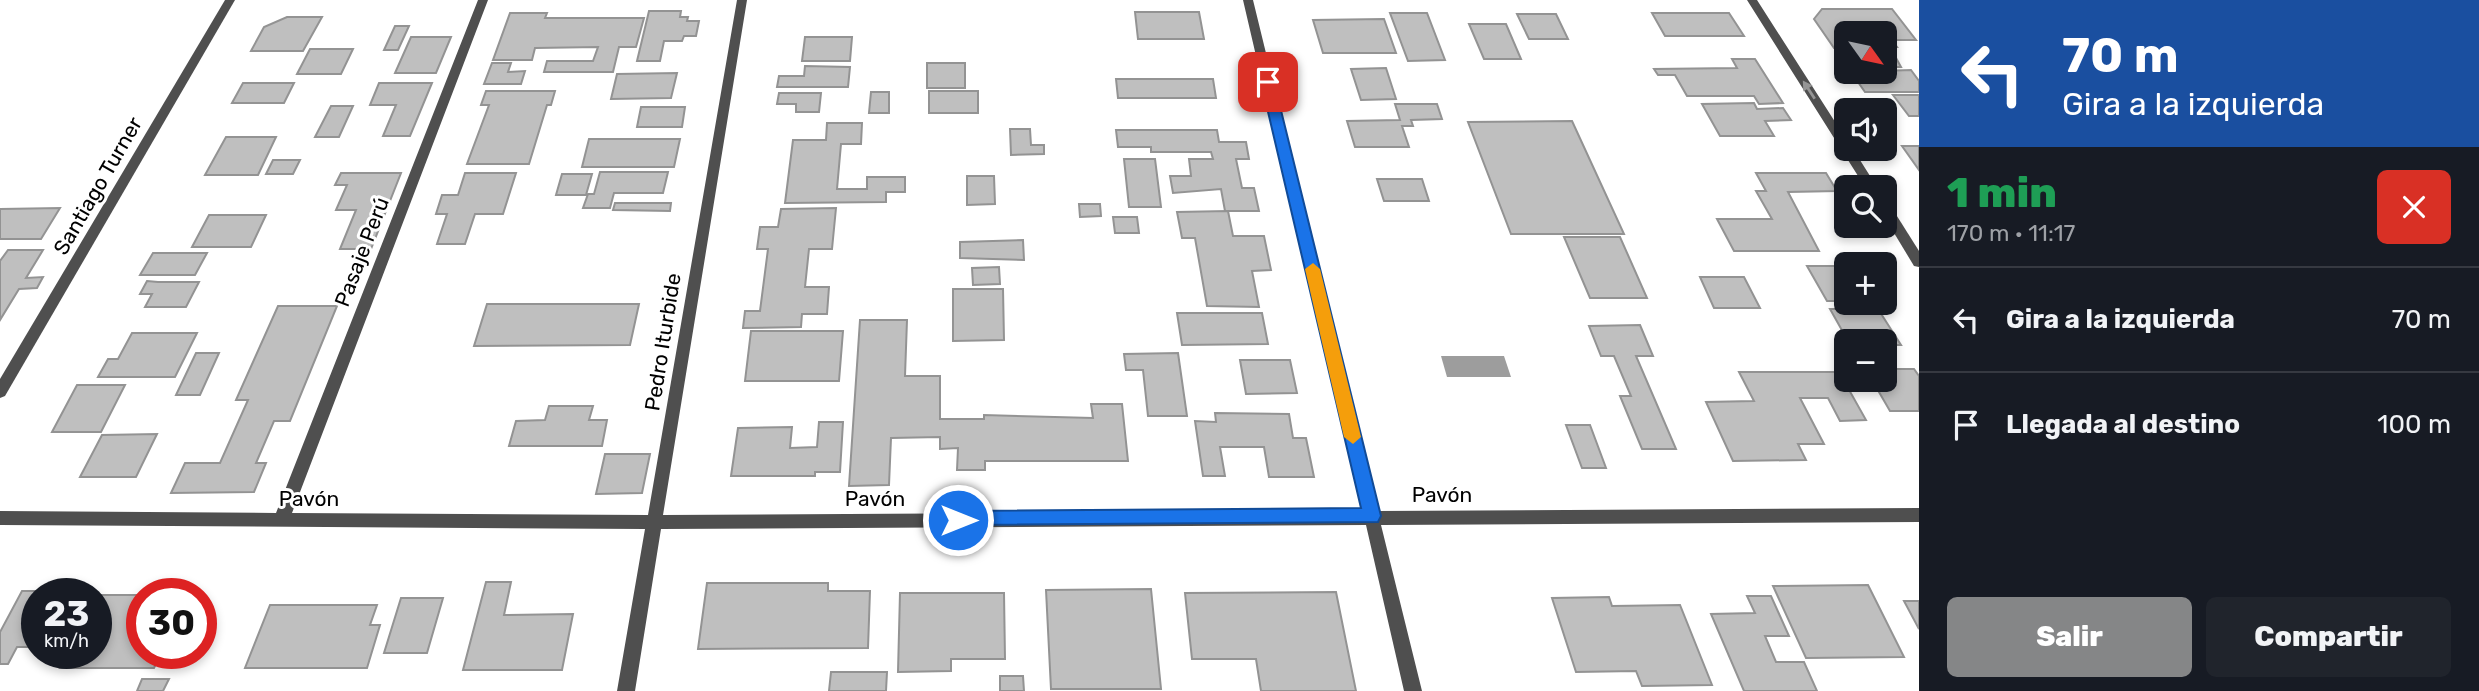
<!DOCTYPE html>
<html lang="es">
<meta charset="utf-8">
<style>
body{margin:0;font-family:Rubik,sans-serif;background:#20242c;color:#f1f3f6;height:100vh;display:flex;flex-direction:column;font-size:26px;white-space:nowrap}
*{box-sizing:border-box;margin:0}
p{font-size:23px;color:#9ea1a6}
.icon{flex:none;width:38px;height:38px;fill:none;stroke:currentColor;stroke-width:2;stroke-linecap:round;stroke-linejoin:round}
.map{position:relative;flex:1;overflow:hidden}
.sheet{display:flex;flex-direction:column;background:#171b24;width:560px}
.sheet>*{flex:none}
.banner{background:#1a4fa0;color:#fff;overflow:hidden}
.needle{width:46px;rotate:123deg}
.buttons{position:absolute;left:1834px;top:21px;display:grid;gap:14px}
.buttons a{display:grid;place-items:center;width:63px;height:63px;border-radius:10px;background:#171b24;box-shadow:0 4px 10px #0003;font-size:35px}
.speed{position:absolute;left:21px;top:578px;display:flex;gap:14px;font-size:35px;font-weight:700;text-align:center}
.speed>*{display:grid;place-content:center;width:91px;height:91px;border-radius:50%;background:#171b24;box-shadow:0 4px 10px #0003;line-height:1}
.speed small{font-size:18px;font-weight:400}
.speed .limit{border:10px solid #d22;background:#fff;color:#111}
.pin{position:absolute;display:grid;place-items:center;width:60px;height:60px;color:#fff;margin:-30px;border-radius:14px;box-shadow:0 4px 10px #0006}
.me{position:absolute;width:77px;margin:-38px;rotate:90deg;stroke-linejoin:round;filter:drop-shadow(0 0 5px #0008)}
.turn{display:flex;align-items:center;gap:24px;height:147px;padding:0 28px;font-size:32px}
.turn .icon{width:91px;height:91px;stroke-width:2.5}
.turn b{display:block;font-size:49px;line-height:60px}
.round{display:grid;place-items:center;flex:none;width:74px;height:74px;border-radius:10px;background:#20242c}
.head{display:flex;align-items:center;justify-content:space-between;height:119px;padding:0 28px}
h1{font-size:42px;font-weight:800;line-height:52px;color:#1e9e55}
.primary-button{display:flex;gap:14px;margin-top:auto;padding:14px 28px}
.primary-button a{flex:1;height:80px;border-radius:10px;background:#858687;color:#fff;font-size:28px;font-weight:800;line-height:80px;text-align:center}
.primary-button a+a{background:#20242c;color:#f1f3f6}
ul{padding:0;list-style:none}
li{display:flex;align-items:center;gap:21px;height:105px;padding:0 28px;border-top:2px solid #363941}
li div{flex:1}
li b{display:block;font-size:26px}
li em{font-style:normal}
main{display:flex;flex:1;min-height:0}
.map>svg:first-child{display:block}
.water{fill:#9d9d9d}
.building{fill:#bfbfbf;stroke:#939393;stroke-width:2}
.lines{fill:none;stroke-linecap:round;stroke-linejoin:round}
.street{fill:#4f4f4f;fill-rule:evenodd}
.oneway{fill:#959595}
.route{fill:#1a73e8;stroke:#114b97;stroke-width:2}
.slow{fill:#f59e0b}
.labels{text-anchor:middle;stroke-width:6;stroke-linejoin:round;paint-order:stroke}
.street-label{font-size:21px;fill:#000;stroke:#fff}
</style>
<main>
<div class="map">
<svg width="1919" height="691" viewBox="0 0 1919 691">
<rect width="100%" height="100%" fill="#fff"/>
<path class="water" d="M1441,356h63l7,21h-64z"/>
<g class="building">
<path d="M1822,9h70l24,31h-24l5,7h-7l11,20h-16v-34h-39v21l-5,-6h-7l-20,-29z"/>
<path d="M649,11h32l-1,6h8l-1,4h12l-3,15h-12l-2,5h-18l-4,20h-23z"/>
<path d="M1135,12h64l5,27h-66z"/>
<path d="M510,13h37l-2,5h99l-8,29h-17l-6,25h-69l3,-11h46l5,-14 -63,1 -3,12h-39z"/>
<path d="M1390,13h37l18,47 -37,1z"/>
<path d="M1652,13h77l15,23h-79z"/>
<path d="M1517,14h39l12,25h-39z"/>
<path d="M287,17h35l-19,34h-52l13,-24z"/>
<path d="M1384,19l12,34h-73l-10,-33z"/>
<path d="M1469,24h37l15,35h-37z"/>
<path d="M395,26h14l-11,24h-14z"/>
<path d="M411,37h40l-15,36h-41z"/>
<path d="M805,37h47l-2,24h-48z"/>
<path d="M310,49h43l-12,25h-44z"/>
<path d="M1732,59h23l28,44 -24,1 -5,-8h-67l-12,-21h-17l-4,-6 83,-1z"/>
<path d="M492,63h19l-3,9 17,-1 -4,13h-37z"/>
<rect x="927" y="63" width="38" height="25"/>
<path d="M805,66l45,1 -2,20h-71l2,-11h25z"/>
<path d="M1386,68l10,31 -35,1 -10,-31z"/>
<path d="M1911,70l8,11v11h-54l-14,-20z"/>
<path d="M677,73l-6,25 -60,1 6,-25z"/>
<path d="M1116,79h97l3,19h-98z"/>
<path d="M243,83h51l-10,20h-52z"/>
<path d="M379,83h53l-22,53h-27l13,-31h-26z"/>
<path d="M486,91h69l-4,14h-4l-18,59h-62l22,-59h-8z"/>
<rect x="929" y="91" width="49" height="22"/>
<path d="M871,92h18v21h-20z"/>
<path d="M779,93h42l-2,19h-23v-8h-19z"/>
<path d="M1893,95h26v21h-10z"/>
<path d="M1754,103l3,6 26,-1 8,12 -26,1 9,15h-54l-18,-32z"/>
<path d="M1395,104h42l5,15 -31,1 2,6h-11l7,21h-54l-8,-26 53,-1z"/>
<path d="M331,106h22l-14,31h-24z"/>
<path d="M641,107h44l-3,20h-45z"/>
<path d="M1572,121l52,113h-113l-43,-112z"/>
<path d="M827,123h35l-1,21h-20l-4,45h30v-12h38v15h-19v10l-101,1 8,-63h33z"/>
<path d="M1010,129h20l1,16h13v9l-33,1z"/>
<path d="M1116,130h101l2,12h27l3,17h-13l6,29h12l5,23h-34l-4,-22 -48,4 -3,-17h21l-2,-17h24l-2,-7h-60v-5h-33z"/>
<path d="M226,137h50l-18,38h-53z"/>
<path d="M589,139h91l-6,28h-92z"/>
<path d="M1902,146h17v24z"/>
<path d="M1124,159h31l6,48h-32z"/>
<path d="M273,160h27l-7,14h-27z"/>
<path d="M600,172h68l-5,21h-49l-4,15h-27l5,-14h6z"/>
<path d="M341,173h60l-30,76h-31l16,-39h-20l11,-25h-12z"/>
<path d="M465,173h51l-13,41h-28l-10,30h-28l10,-30h-11l6,-19h16z"/>
<path d="M1756,173h70l11,18 -49,1 31,59h-85l-17,-32h55l-16,-28h10z"/>
<path d="M562,174h30l-6,21h-30z"/>
<path d="M967,176h27l1,28 -28,1z"/>
<path d="M1377,179h45l7,22h-45z"/>
<path d="M615,203h56l-1,8 -57,-1z"/>
<path d="M1079,204h21l1,12 -21,1z"/>
<path d="M60,208l-19,31h-41v-30z"/>
<path d="M836,208l-4,41h-23l-4,38h24l-2,27h-25l-1,13 -58,1 2,-17h15l8,-62h-11l3,-22h18l3,-18z"/>
<path d="M1228,211l5,25h31l7,34 -19,1 7,36 -52,-1 -12,-68h-13l-5,-26z"/>
<path d="M209,215h57l-15,32h-59z"/>
<path d="M1113,217h24l2,16h-24z"/>
<path d="M1564,237h56l27,61h-57z"/>
<path d="M1023,240l1,20 -64,-2v-16z"/>
<path d="M8,250h35l-17,28 17,-1 -6,11 -18,1 -19,31v-59z"/>
<path d="M153,253h54l-12,22h-55z"/>
<path d="M1807,266h39v35h-19z"/>
<path d="M999,267l1,17 -27,1 -1,-17z"/>
<path d="M1700,277h44l16,31h-46z"/>
<path d="M147,281l11,1h41l-13,25h-41l7,-13h-12z"/>
<path d="M953,289h50l1,51 -51,1z"/>
<path d="M487,304h152l-9,41 -156,1z"/>
<path d="M278,306h59l-47,115h-16l-18,42h10l-12,29 -83,1 14,-30h35l28,-63h-12z"/>
<path d="M1830,309h48l23,36h-16v-4h-37z"/>
<path d="M1177,313h85l6,31 -86,1z"/>
<path d="M860,320h47l-2,56h35v43h44v-4l109,3 -2,-14h31l6,57h-143v9h-28l1,-22 -18,1v-12l-49,1 -2,47 -40,1z"/>
<path d="M1640,325l13,31h-17l40,93h-34l-22,-53h11l-17,-40h-13l-12,-30z"/>
<path d="M751,331h92l-4,50h-94z"/>
<path d="M132,333h65l-22,44h-77l10,-18h10z"/>
<path d="M196,353h23l-19,42h-24z"/>
<path d="M1178,353l9,63h-39l-5,-46h-17l-2,-16z"/>
<path d="M1240,360h50l7,33 -51,1z"/>
<path d="M1885,369h29l5,7v35h-29l-18,-31h13z"/>
<path d="M1739,372h100l27,48 -26,1 -12,-23h-28l24,46h-26l8,16 -73,1 -27,-59 48,-1z"/>
<path d="M77,385h48l-24,47h-49z"/>
<path d="M549,406h44l-4,14h18l-5,26h-93l7,-25 29,-1z"/>
<path d="M1215,413l74,1 4,24h13l8,39h-45l-5,-30h-44l5,29h-22l-8,-55 21,1z"/>
<path d="M819,422h24l-3,50h-25v4h-84l7,-48 54,-1 -2,21 27,-1z"/>
<path d="M1566,425h24l16,43h-24z"/>
<path d="M157,434l-21,43h-56l22,-42z"/>
<path d="M605,454h45l-8,39 -46,1z"/>
<path d="M486,582h25l-7,33 69,-1 -11,56h-99z"/>
<path d="M707,583h121v8h42l-2,57 -170,1z"/>
<path d="M1868,585l36,72 -98,1 -33,-72z"/>
<path d="M1151,589l10,100h-110l-5,-99z"/>
<path d="M22,591h38l-23,2v45l-5,9h-15l-9,17h-8v-32z"/>
<path d="M1336,592l20,99h-95l-5,-32h-64l-7,-66z"/>
<path d="M900,593h104l1,66h-54v12l-53,1z"/>
<path d="M96,595h43l-5,11h8v47h19l-7,15h-94l8,-15h28z"/>
<path d="M1747,596h24l18,40h-24l11,26h28l13,29h-73l-33,-77 44,-1z"/>
<path d="M1609,597l3,9 68,-1 32,80 -70,1 -6,-15 -60,1 -24,-74z"/>
<path d="M401,598h42l-16,55h-43z"/>
<path d="M1904,601h15v28z"/>
<path d="M270,605h107l-7,20h10l-13,43h-122z"/>
<path d="M831,672h56l-1,19h-57z"/>
<path d="M1000,676h23l1,15h-24z"/>
<path d="M142,679h27l-6,12h-26z"/>
</g>
<g class="lines">
<g class="street">
<path d="M225,0h10l-230,396 -5,2v-19z"/>
<path d="M478,0h10l-196,513 356,2 89,-515h10l-84,515 699,-4 -119,-511h10l125,511 541,-3v14l-538,3 41,166h-18l-38,-166 -705,4 -26,162h-18l28,-162 -645,-4v-14l276,2z"/>
<path d="M1747,0h10l89,139v10h7l24,38h-12z"/>
<path d="M1885,203l5,2 29,46v16l-5,-1 -29,-48z"/>
</g>
</g>
<defs><path id="oneway-solid" d="M-6-.8H1V-3.2L6.5 0L1 3.2V.8H-6Z" transform="scale(1.75)"/></defs>
<use class="oneway" href="#oneway-solid" transform="translate(1809 90) rotate(-123)"/>
<path class="route" d="M1268,77l6,5 107,434 -3,6 -426,3 -3,-5 3,-6 6,-3 403,-3 -100,-426z"/>
<path class="slow" d="M1313,263l7,6 41,168 -8,7 -9,-7 -39,-168z"/>
<g class="labels">
<g class="street-label">
<text transform="translate(98 186) rotate(-60)" y="7">Santiago Turner</text>
<text transform="translate(362 252) rotate(-69)" y="7">Pasaje Perú</text>
<text transform="translate(663 342) rotate(-81)" y="7">Pedro Iturbide</text>
<text x="1442" y="502">Pavón</text>
<text x="309" y="506">Pavón</text>
<text x="875" y="506">Pavón</text>
</g>
</g>
</svg>
<div class="buttons">
<a><svg class="needle" viewBox="-14 -14 28 28"><path d="M0-13l5 13h-10z" fill="#e53935"/><path d="M0 13l5-13h-10z" fill="#9ea1a6"/></svg></a>
<a><svg class="icon" aria-label="sound" viewBox="0 0 24 24"><path d="M4 9h4l5-4v14l-5-4H4zM17 9q2 3 0 6"/></svg></a>
<a><svg class="icon" aria-label="search" viewBox="0 0 24 24"><circle cx="10" cy="10" r="6"/><path d="M15 15l6 6"/></svg></a>
<a>+</a>
<a>−</a>
</div>
<div class="speed"><div>23<small>km/h</small></div><div class="limit">30</div></div>
<div class="pin" style="left:1268px;top:82px;background:#d93025"><svg class="icon" aria-label="arrive" viewBox="0 0 24 24"><path d="M6 21V4h12l-3 4 3 4H6"/></svg></div>
<svg class="me" style="left:958px;top:520px" viewBox="-20 -20 40 40"><circle r="17" fill="#1a73e8" stroke="#fff" stroke-width="3"/><path d="M0-11L8 9 0 5-8 9z" fill="#fff"/></svg>
</div>
<section class="sheet">
<div class="banner">
<div class="turn"><svg class="icon" aria-label="left" viewBox="0 0 24 24"><path d="M17 20v-9H6M10 6l-5 5 5 5"/></svg><div><b>70 m</b>Gira a la izquierda</div></div>
</div>
<div class="head"><div><h1>1 min</h1><p>170 m · 11:17</p></div><a class="round" style="background:#d93025;color:#fff"><svg class="icon" aria-label="close" viewBox="0 0 24 24"><path d="M6 6l12 12M18 6L6 18"/></svg></a></div>
<ul>
<li><svg class="icon" aria-label="left" viewBox="0 0 24 24"><path d="M17 20v-9H6M10 6l-5 5 5 5"/></svg><div><b>Gira a la izquierda</b></div><em>70 m</em></li>
<li><svg class="icon" aria-label="arrive" viewBox="0 0 24 24"><path d="M6 21V4h12l-3 4 3 4H6"/></svg><div><b>Llegada al destino</b></div><em>100 m</em></li>
</ul>
<div class="primary-button"><a>Salir</a><a>Compartir</a></div>
</section>
</main>
